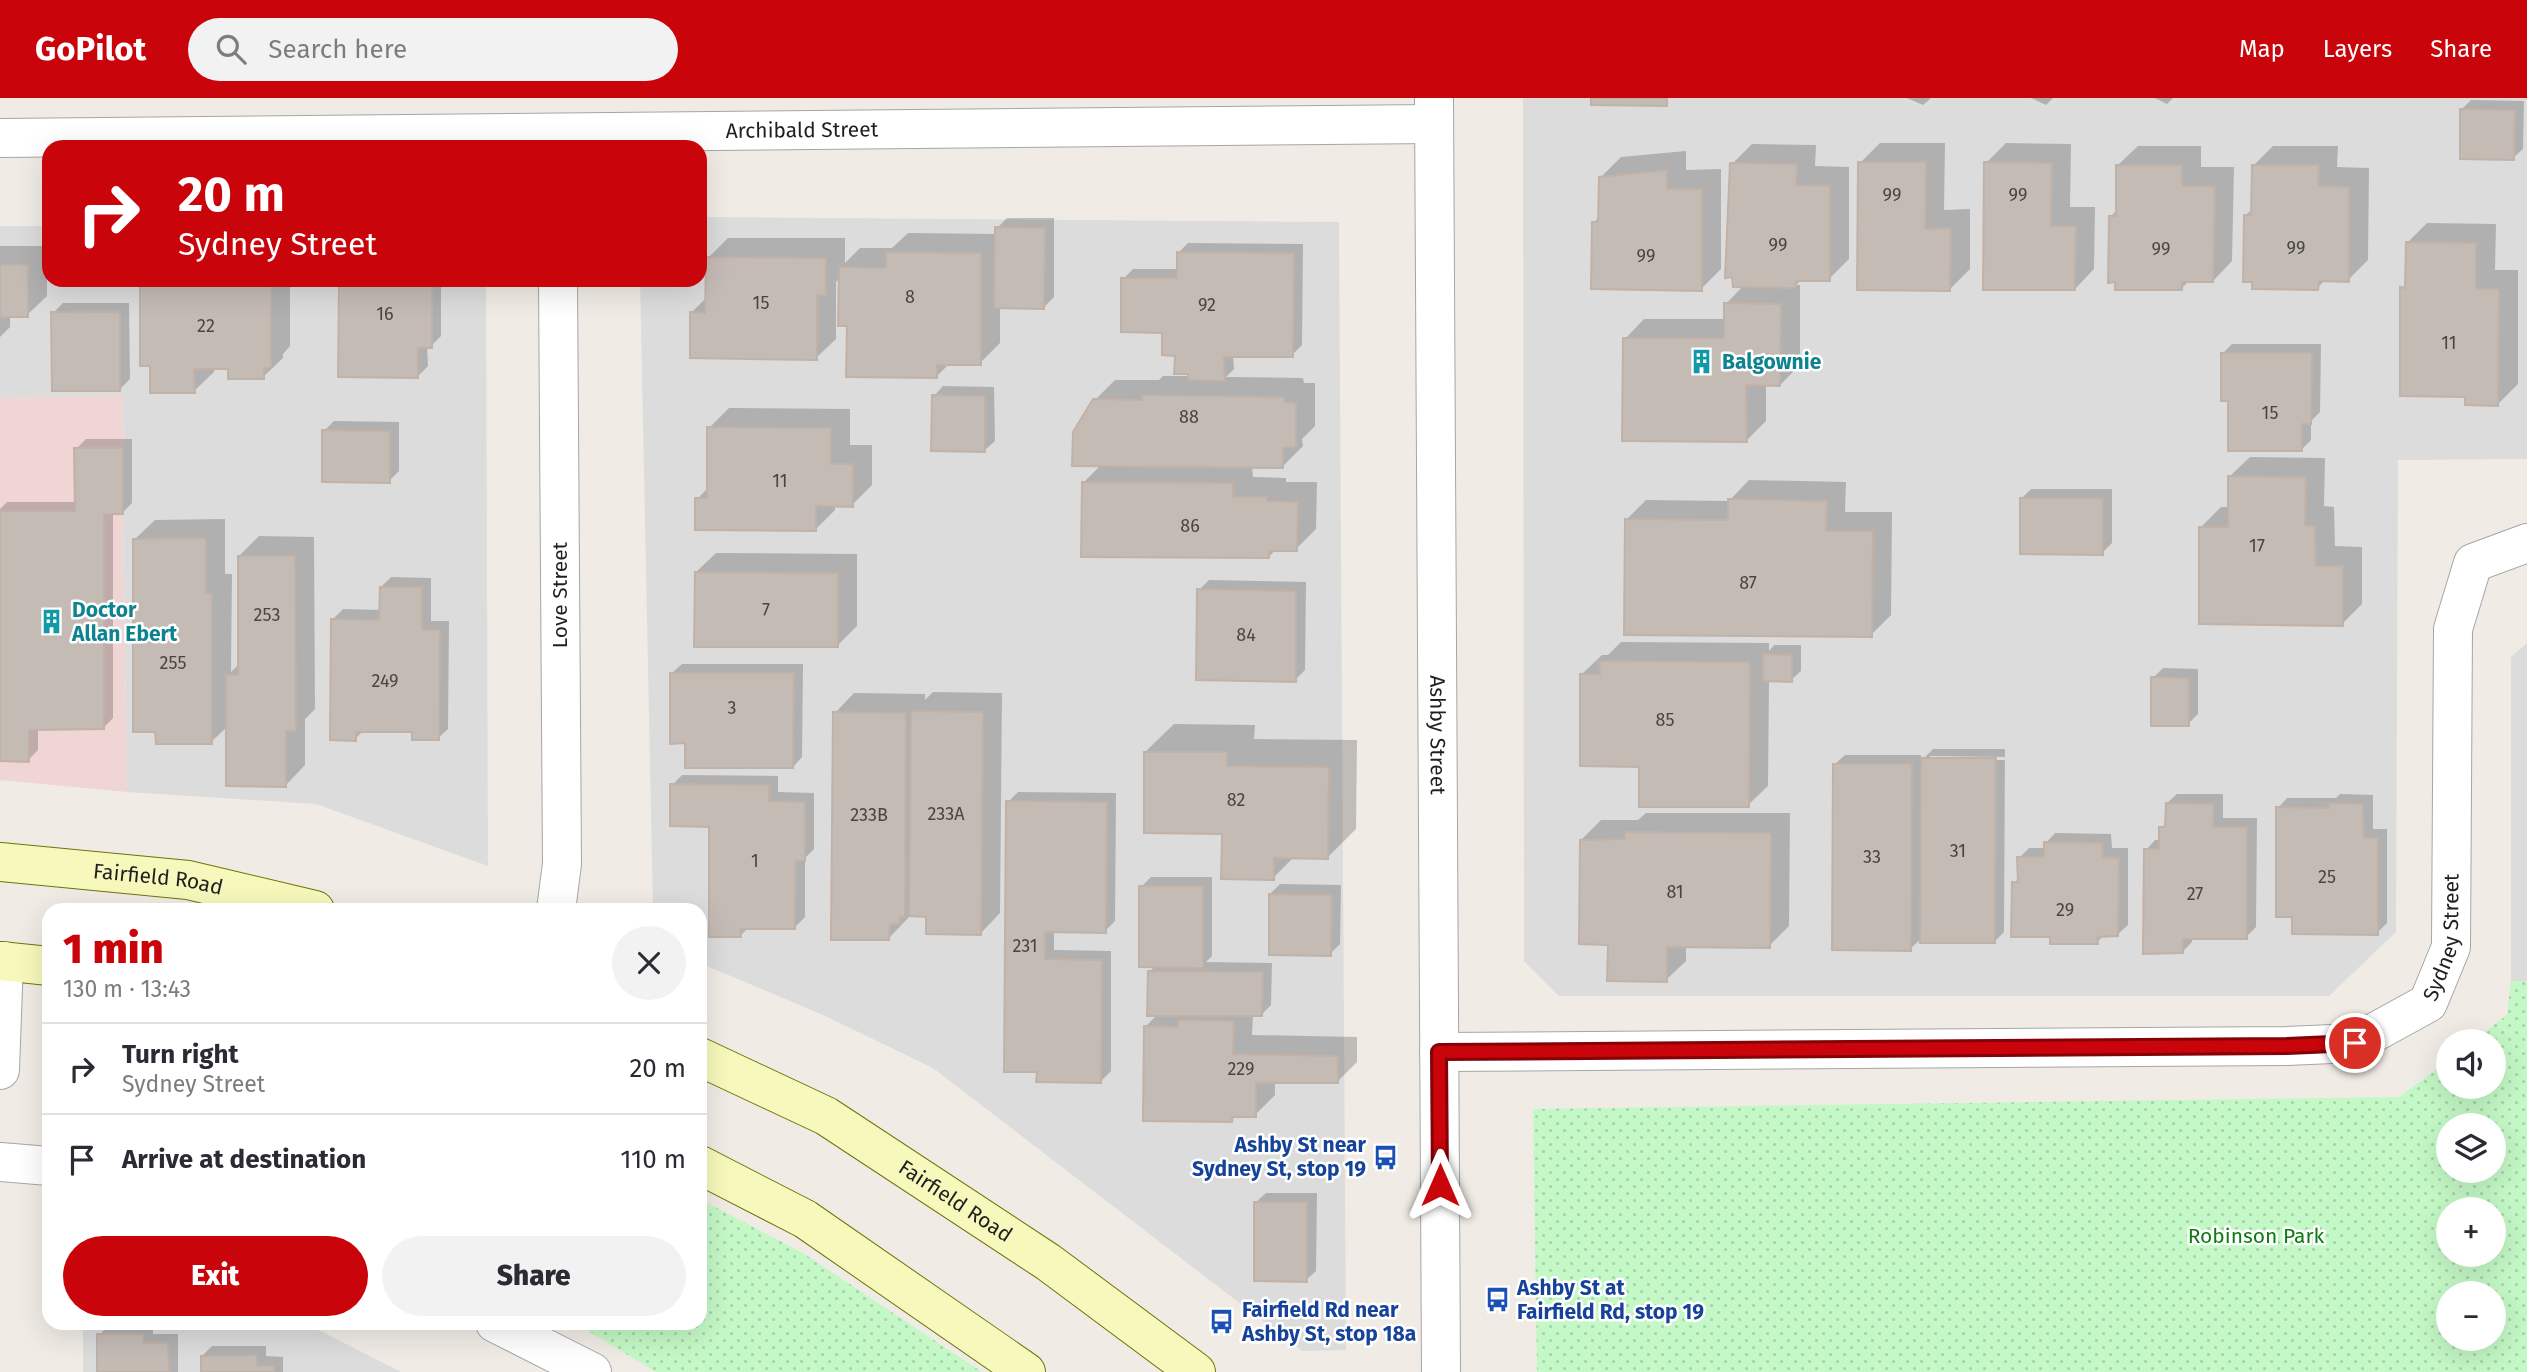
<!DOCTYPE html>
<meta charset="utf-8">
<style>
body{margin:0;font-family:"Fira Sans",sans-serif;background:#f2f2f3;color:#2b2b33;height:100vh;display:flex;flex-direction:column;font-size:26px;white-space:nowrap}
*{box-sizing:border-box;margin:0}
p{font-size:23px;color:#7c7c81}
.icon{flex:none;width:38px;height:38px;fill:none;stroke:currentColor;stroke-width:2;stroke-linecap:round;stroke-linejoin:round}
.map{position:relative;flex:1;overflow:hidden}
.side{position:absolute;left:42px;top:805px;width:665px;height:427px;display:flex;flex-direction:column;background:#fff;border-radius:21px;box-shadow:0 7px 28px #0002}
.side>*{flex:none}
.guide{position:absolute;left:42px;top:42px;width:665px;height:147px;border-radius:21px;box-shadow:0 7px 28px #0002;background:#ca040b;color:#fff;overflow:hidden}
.controls{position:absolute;left:2436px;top:931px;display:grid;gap:14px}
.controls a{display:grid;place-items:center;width:70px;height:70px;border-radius:50%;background:#fff;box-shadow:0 7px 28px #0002;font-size:35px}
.pin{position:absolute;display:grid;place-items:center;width:60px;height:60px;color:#fff;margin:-30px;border:4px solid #fff;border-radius:50%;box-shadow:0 2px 7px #0007}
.me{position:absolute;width:77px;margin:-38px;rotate:0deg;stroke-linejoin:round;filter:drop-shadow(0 0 5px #0008)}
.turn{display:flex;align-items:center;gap:24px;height:147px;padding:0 21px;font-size:32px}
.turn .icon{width:91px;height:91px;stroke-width:2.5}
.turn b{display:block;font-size:49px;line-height:60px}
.round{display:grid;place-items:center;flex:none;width:74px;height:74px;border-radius:37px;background:#f2f2f3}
.headline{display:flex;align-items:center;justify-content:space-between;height:119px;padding:0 21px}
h1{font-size:42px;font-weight:800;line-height:52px;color:#ca040b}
.action{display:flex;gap:14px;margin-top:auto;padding:14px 21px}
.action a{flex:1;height:80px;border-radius:42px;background:#ca040b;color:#fff;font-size:28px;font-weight:800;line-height:80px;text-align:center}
.action a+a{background:#f2f2f3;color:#2b2b33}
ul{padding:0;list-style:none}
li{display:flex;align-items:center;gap:21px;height:91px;padding:0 21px;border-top:2px solid #e1e1e2}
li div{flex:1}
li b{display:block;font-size:26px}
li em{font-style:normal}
header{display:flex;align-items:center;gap:42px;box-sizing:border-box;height:98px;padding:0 35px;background:#ca040b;color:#fff}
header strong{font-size:33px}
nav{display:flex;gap:38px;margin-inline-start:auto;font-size:24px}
.search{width:490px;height:63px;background:#f2f2f3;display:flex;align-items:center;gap:18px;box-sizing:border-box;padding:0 24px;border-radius:38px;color:#7c7c81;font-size:26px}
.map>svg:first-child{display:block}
.residential{fill:#dddcdc}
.commercial{fill:#f0d5d5}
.park{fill:url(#park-dots);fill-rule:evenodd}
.shadow{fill:#0003;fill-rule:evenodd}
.building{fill:#c4bbb5;stroke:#c1b2a8;stroke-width:2}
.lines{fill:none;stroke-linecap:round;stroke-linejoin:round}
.street-casing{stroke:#a6a6a6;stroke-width:40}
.secondary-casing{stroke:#6d7507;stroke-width:40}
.street{stroke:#fff;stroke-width:38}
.secondary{stroke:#f7f8bb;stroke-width:38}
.route-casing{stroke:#830307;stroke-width:18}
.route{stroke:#ca040b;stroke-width:12}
.labels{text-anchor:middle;stroke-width:5;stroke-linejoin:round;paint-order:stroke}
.number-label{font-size:18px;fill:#484644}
.street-label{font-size:21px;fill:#1f1f1f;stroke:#fff}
.culture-label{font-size:21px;font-weight:bold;fill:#0d838f;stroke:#fff;text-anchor:start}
.transit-label{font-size:21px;font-weight:bold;fill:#164399;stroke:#fff;text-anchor:start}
.park-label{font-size:21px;fill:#0e7c13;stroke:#fff}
</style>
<header>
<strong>GoPilot</strong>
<div class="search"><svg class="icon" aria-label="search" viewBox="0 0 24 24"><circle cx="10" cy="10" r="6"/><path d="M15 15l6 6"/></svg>Search here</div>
<nav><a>Map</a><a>Layers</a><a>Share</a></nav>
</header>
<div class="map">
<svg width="2527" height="1274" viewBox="0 0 2527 1274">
<defs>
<pattern id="park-dots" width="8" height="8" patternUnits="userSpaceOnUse" patternTransform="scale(1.75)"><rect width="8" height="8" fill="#c4f8c6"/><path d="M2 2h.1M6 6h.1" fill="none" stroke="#a8d4aa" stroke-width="1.8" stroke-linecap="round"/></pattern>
</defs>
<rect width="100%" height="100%" fill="#f0ece5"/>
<g class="residential">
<path d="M1523,0h1004v361l-129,1 -2,472 -67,64h-770l-35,-35z"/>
<path d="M700,119l639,5 7,1128 -44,1 -369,-283 -110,-53 -123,-52v-53h-47l-13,-630h60z"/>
<path d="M0,128h49v54h437l2,586 -172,-62 -189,-12 -4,-278 1,-118 -124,2z"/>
<path d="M2527,545v338h-16v-324z"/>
<path d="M83,1225h222l96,49h-318z"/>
</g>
<path class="commercial" d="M124,297l-1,119 4,278 -127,-12v-382z"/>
<g class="park">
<path d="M2511,883h16v391h-990l-4,-263 866,-12 49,-36v26h46v-46h-21l34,-26zM2448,1027h46v46h-46zM2448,1111h46v46h-46zM2448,1195h46v46h-46z"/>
<path d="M700,1101l103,54 179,119h-326l-81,-49h125z"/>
</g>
<g class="shadow">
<path d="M1907,0h24l-8,7z"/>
<path d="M2031,0h22l-7,7z"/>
<path d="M2155,0h18l-6,6z"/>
<path d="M2471,2l53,1 -1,48 -10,9 -52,-48z"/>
<path d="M1880,45h65l-1,67 26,-1v60l-20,20 -90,-126z"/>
<path d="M2006,45l65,1 -1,63h25l-1,62 -19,20 -89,-126z"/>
<path d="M1752,46l64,1 -1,21 34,1v92l-20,20h-27l-6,6h4v80l-20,20 -14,-1v37l-20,20 -121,-102 19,-20h82v-15l18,-19 -12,-121z"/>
<path d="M2138,48h63v21h33l-2,94 -19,20 -23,-1 -9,9 -71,-72 8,-8v-44z"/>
<path d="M2273,48h65l-1,21 32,1 -1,92 -20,20 -22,-1 -9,9 -71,-73 7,-7v-42z"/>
<path d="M1686,53v19l35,-1v100l-20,20 -108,-66 7,-7 1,-39 20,-20z"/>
<path d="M1007,120h47v79l-10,10h-44v36l-20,20h-30l-13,13 -88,-51 -9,-47 -4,4v57l-20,19 -124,-46 15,-15 1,-39 20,-20h117v25l15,-15h32l16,-15 89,1v-6z"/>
<path d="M2427,125l69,1 -1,46h23v114l-20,20 -31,-9 -65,-107 5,-5v-40z"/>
<path d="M1188,145l115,1 -1,101 -10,10h-59l1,14 -8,8 77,1 1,5h11v43l-13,13 1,7 -20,20h-31l1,11 33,1v4h31l-1,47 -20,20h-20l-7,8 -186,-74 18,-18 -6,-65 20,-20h44l4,-4h26v-3l-25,-42 -41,-52 10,-10h46l-1,-16z"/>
<path d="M0,148h47v50l-20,19h-17v12l-10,10z"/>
<path d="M142,182h148v66l-7,8v4l-20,19 -33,-10h-16v5l-20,19 -42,-26z"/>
<path d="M340,182h101v56l-10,10h-4l1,20 -10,10z"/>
<path d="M63,205h66l1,76 -10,10 -67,-76z"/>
<path d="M2232,246h89l-1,68 -9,9v19l-10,10 -71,-50 -7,-47z"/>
<path d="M943,288l51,1 1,54 -10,9 -51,-54z"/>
<path d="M729,310l121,1v36h22v40l-20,20h-17v5l-19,19 -119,-30 12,-12v-59z"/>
<path d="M334,323l65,1v49l-10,10 -65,-50z"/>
<path d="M86,341h46v64l-10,10h-9v205l-10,10h-65v22l-10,10h-28v-251l7,-7h70l-1,-53z"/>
<path d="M2250,359l75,1 -1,48 10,1 1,39 27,1v57l-20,20 -141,-97 20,-20h9v-31z"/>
<path d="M1749,382l97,2 -1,30h47l-1,103 -20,20 -245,-115 20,-20 83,1z"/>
<path d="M2031,391h81v54l-10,10 -80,-55z"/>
<path d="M225,421v55h7l-1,98 9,-9 -1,-107 20,-20 55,1 1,172 -10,10v46l-19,20 -58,-59 -17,16 -76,-203 20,-19z"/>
<path d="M716,455l141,1v72l-20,20 -141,-74z"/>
<path d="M391,479l40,1v43h18l-1,108 -10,9 -24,-8h-50l-9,9 -22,-120 10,-10 38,1v-23z"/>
<path d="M1209,482l97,2 -1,88 -10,10 -96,-90z"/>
<path d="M1621,544l148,1v8l5,-6h27v26l-10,9h-22l-1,106 -20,19 -107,-40 -59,-91 20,-19h6z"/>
<path d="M682,566h121l-1,93 -9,10 -121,-94z"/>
<path d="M2163,570l35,1v45l-10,10 -35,-46z"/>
<path d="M933,594l69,1 -2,220 -19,20 -53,-18h-19l-1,3 -19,20 -54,-225 19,-20 71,1v6z"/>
<path d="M1174,626l81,1 -1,14 103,1 -1,89 -28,28h-34l-21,21 -128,-126z"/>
<path d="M1933,651h72l-1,183 -10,10 -72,-4 -12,11 -75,-185 10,-9h76v6zM1930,658l75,1v3h-75z"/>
<path d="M682,677l96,1v16l36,1v56l-9,9v59l-10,10h-46l-9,9 -30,-111 -38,-40z"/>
<path d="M1018,694l98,1 -1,128 -10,10 -51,-1v20l57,1v120l-10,10 -63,-1 -30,-278z"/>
<path d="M2177,696h46v24h34l-1,109 -10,10h-54v5l-10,10 -36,-102 9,-10h6v-12l6,-6v-19z"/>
<path d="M2340,696l33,1v34h14v94l-10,10 -99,-125 9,-10h49z"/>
<path d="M1646,715h144l-1,113 -20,20 -83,-1v16l-20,19 -85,-140 20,-20h37z"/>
<path d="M2055,735l56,1 1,14h16v77l-10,9 -13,1 -8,7 -45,-7 -38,-52 6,-6 -1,-19 10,-10h17v-5z"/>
<path d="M1151,779h61v79l-6,6 66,1 -1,42 -10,10h-8l-1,20 105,2v25l-20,20 -62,-1v14l-20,20h-18l-5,5 -87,-93 13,-13 -9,-42 6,-6 -14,-79z"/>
<path d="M1280,786l61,1 -1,59 -10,10 -60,-60z"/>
<path d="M1266,1095h51l-1,78 -10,9 -50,-78z"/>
<path d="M109,1227h44v9h25v38h-79v-37z"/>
<path d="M212,1248h54v10l17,1v15h-81v-16z"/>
</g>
<g class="building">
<path d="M1591,0h76v8l-76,-1z"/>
<path d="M2460,11l55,1 -1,50 -54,-1z"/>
<path d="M1858,64h68l-1,67 26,-1 -1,63 -93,-1z"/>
<path d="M1984,64l68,1 -1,63h25l-1,64h-92z"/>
<path d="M1730,65l67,1 -1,21 34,1v95h-34v7l-63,-1 -1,-10 -7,1z"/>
<path d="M2116,67h66v21h33l-2,96h-31v8h-67v-8l-7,1 1,-67h7z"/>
<path d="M2252,67h67l-1,21 31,1v95l-30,-1 -1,9 -66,-1v-7h-9l1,-67h7z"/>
<path d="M1667,72v19h35v102l-111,-2 1,-67h6l1,-45z"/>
<path d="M995,129l50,1 -1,81 -50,-1z"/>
<path d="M2406,144l70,1v46h23l-1,117 -33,-1v-8l-65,-1v-109l5,1z"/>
<path d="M886,154l95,1v112h-44v13l-91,-1 1,-51h-9l1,-59 47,1z"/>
<path d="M1177,154l117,1 -1,104h-69l1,24 -37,-1v-6h-14l1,-18 -13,-1v-22l-41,-1v-54h56z"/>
<path d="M706,159l120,1v37h-9v65l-127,-2v-46l15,1z"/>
<rect x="0" y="167" width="28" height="52"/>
<path d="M140,182h125v5h6v82l-7,1v11h-36v-10h-34l1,24h-45v-27h-10z"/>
<path d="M339,182h93v68h-14v30l-80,-1z"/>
<path d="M1724,205l57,1 -1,82 -34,-1 1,57 -125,-1 1,-103h101z"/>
<path d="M51,214h69v79h-68z"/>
<path d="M2221,255h91l-1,71h-9v27h-74v-50h-7z"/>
<path d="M932,297l53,1v56l-54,-1z"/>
<path d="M1142,297l142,2v5l12,1v44l-13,1v20l-211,-2 1,-34 20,-33 49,1z"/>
<path d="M707,329l124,1v36h22v43l-37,-1v25l-121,-1v-32h12z"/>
<path d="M322,332l68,1v52l-68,-1z"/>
<path d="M74,350h49v66h-19v215l-75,1v32l-29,-1v-250h75z"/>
<path d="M2228,378l78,1 -1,48 10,1 1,40h27v60l-144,-2v-97h29z"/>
<path d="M1082,384l151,1v14h34v4l31,1 -1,49h-28v7l-188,-1z"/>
<path d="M2020,400h83v57l-83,-1z"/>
<path d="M1728,401l99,2 -1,30h47l-1,106 -248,-2 1,-116 103,1z"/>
<path d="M206,440v55l6,1v150h-56l-1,-12h-22v-193z"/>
<path d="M238,458h57l1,175h-10v56l-60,-1v-111h12z"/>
<path d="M695,474l143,1v74h-144z"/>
<path d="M380,489h42v43h18l-1,110h-27v-8h-56v9l-26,-1 1,-121 48,1z"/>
<path d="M1197,491l99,2v91l-100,-2z"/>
<path d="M1763,556l29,1v27l-29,-1z"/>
<path d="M1599,563l151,1 -1,145h-110v-40l-59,-1v-92h20z"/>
<path d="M670,575h124l-1,95h-108v-25l-15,1z"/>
<path d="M2151,579l38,1v48h-38z"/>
<path d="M911,613l72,1 -2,223 -55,-1v-17l-17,-1z"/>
<path d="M833,614l73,1 -1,204h-5v7h-10l-1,16h-58z"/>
<path d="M1144,654h83v14l102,1 -1,92 -54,-1v22l-53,-1 1,-45 -78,-1z"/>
<path d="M1921,660h75l-1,185h-75z"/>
<path d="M1833,666h79l-1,187 -79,-1z"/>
<path d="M670,686l99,1v16l36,1v59h-9l-1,68h-55l1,8h-32v-110l-39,-1z"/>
<path d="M1006,703l101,1 -1,131 -61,-1v27l57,1 -1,123 -65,-1 1,-10h-33z"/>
<path d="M2166,705l48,1 -1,23h34v112h-64v14l-40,1 1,-105h15v-22h6z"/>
<path d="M2328,705l35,1 1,34h14v97l-86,-1v-17h-16v-110l53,1z"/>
<path d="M1625,734l146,1 -1,115 -103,-1v35l-60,-1 1,-36 -29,-1 1,-104 45,-1z"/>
<path d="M2044,744l58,1 1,14 16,1 -1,78 -21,1 1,7h-48v-7h-39l1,-55 6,1 -1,-26h27z"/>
<path d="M1139,788h64v82l-64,-1z"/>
<path d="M1269,796l63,1 -1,61 -62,-1z"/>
<path d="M1148,873l115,1 -1,44h-115z"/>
<path d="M1178,922l56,1 -1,33 105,2v27h-82v34h-24v5l-89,-1 1,-95 34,1z"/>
<path d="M1254,1104h53v80l-53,-1z"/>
<path d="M97,1236h46l1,9h24l1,29h-72z"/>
<path d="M257,1257v11h17v6h-73v-16z"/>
</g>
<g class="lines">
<defs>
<g id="street">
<path id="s1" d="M1434,2l7,1272"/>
<path id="s2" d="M0,40l1434,-14"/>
<path d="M556,812l6,-46 -4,-584"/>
<path id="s3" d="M1439,954l848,-6 68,-3 73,-40 23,-56 2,-318 20,-66 54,-20"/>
<path d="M0,972l4,-109"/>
<path d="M0,1064l49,4"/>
<path d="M495,1225l97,49"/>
</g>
<g id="secondary">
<path id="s4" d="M0,764l188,18 127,30"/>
<path d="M0,863l49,5"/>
<path id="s5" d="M700,959l126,59 222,146 148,110"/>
<path d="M700,1067l105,54 221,153"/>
</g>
</defs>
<use href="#street" class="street-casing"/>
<use href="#secondary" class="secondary-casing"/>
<use href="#street" class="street"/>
<use href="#secondary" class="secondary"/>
</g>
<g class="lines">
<defs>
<path id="route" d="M1440,1087l-1,-133 848,-6 68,-3"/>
</defs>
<use href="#route" class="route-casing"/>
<use href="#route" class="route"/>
</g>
<defs>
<symbol id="building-bare" viewBox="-9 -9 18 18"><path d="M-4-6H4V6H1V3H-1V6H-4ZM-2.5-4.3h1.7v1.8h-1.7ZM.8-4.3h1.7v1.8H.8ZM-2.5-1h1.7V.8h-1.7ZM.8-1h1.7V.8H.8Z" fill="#0f9aa8" stroke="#fff" stroke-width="2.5" paint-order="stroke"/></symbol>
<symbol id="bus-bare" viewBox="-9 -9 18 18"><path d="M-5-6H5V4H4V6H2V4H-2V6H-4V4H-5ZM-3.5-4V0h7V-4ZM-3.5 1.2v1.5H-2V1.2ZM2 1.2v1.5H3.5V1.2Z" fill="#1a4fb4" stroke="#fff" stroke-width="2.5" paint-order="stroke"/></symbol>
</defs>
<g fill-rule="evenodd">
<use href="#building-bare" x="1684" y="246" width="35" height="35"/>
<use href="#building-bare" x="34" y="506" width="35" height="35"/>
<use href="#bus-bare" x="1368" y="1042" width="35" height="35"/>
<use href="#bus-bare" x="1480" y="1184" width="35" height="35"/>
<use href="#bus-bare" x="1204" y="1206" width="35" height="35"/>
</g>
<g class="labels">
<g class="number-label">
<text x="1892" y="103">99</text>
<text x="2018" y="103">99</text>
<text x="1778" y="153">99</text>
<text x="2296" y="156">99</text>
<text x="2161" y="157">99</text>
<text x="1646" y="164">99</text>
<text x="910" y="205">8</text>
<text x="761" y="211">15</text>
<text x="1207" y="213">92</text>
<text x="385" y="222">16</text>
<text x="206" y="234">22</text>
<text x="2449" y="251">11</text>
<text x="2270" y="321">15</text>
<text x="1189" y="325">88</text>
<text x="780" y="389">11</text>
<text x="1190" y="434">86</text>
<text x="2257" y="454">17</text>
<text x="1748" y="491">87</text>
<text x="766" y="518">7</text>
<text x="267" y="523">253</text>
<text x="1246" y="543">84</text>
<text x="173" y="571">255</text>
<text x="385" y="589">249</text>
<text x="732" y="616">3</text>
<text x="1665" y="628">85</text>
<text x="1236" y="708">82</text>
<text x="946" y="722">233A</text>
<text x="869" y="723">233B</text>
<text x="1958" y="759">31</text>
<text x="1872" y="765">33</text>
<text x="755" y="769">1</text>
<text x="2327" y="785">25</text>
<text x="1675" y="800">81</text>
<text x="2195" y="802">27</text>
<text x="2065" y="818">29</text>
<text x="1025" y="854">231</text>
<text x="1241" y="977">229</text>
</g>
<g class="street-label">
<text dy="7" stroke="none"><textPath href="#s2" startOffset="802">Archibald Street</textPath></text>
<text transform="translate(560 497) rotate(-90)" y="7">Love Street</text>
<text dy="7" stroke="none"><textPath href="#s1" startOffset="635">Ashby Street</textPath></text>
<text dy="7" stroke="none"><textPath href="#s4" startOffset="159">Fairfield Road</textPath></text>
<text dy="7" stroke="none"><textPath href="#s3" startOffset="1068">Sydney Street</textPath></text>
<text dy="7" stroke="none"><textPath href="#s5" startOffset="294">Fairfield Road</textPath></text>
</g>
<g class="culture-label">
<text x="1722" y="271">Balgownie</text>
<text x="72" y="519">Doctor<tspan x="72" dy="24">Allan Ebert</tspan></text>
</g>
<g class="transit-label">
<text x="1366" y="1054" text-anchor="end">Ashby St near<tspan x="1366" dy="24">Sydney St, stop 19</tspan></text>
<text x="1517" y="1197">Ashby St at<tspan x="1517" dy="24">Fairfield Rd, stop 19</tspan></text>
<text x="1242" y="1219">Fairfield Rd near<tspan x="1242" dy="24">Ashby St, stop 18a</tspan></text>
</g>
<g class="park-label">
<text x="2256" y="1145">Robinson Park</text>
</g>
</g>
</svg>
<div class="controls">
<a><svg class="icon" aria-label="sound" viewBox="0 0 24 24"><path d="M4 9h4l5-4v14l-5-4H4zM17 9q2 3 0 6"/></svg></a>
<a><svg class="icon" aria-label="layers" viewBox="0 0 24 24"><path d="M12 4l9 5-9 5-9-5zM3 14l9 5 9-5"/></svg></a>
<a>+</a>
<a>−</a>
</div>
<div class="pin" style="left:2355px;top:945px;background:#d93025"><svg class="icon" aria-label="arrive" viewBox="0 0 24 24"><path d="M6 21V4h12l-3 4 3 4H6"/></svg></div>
<svg class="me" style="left:1440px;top:1087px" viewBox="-20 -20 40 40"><path d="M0-17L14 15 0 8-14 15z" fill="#ca040b" stroke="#fff" stroke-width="4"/></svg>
<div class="guide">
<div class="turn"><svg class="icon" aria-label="right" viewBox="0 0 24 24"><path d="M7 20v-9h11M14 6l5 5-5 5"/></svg><div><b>20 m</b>Sydney Street</div></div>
</div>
<section class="side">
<div class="headline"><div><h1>1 min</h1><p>130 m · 13:43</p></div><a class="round"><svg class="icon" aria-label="close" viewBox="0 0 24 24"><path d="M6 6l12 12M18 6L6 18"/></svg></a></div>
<ul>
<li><svg class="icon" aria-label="right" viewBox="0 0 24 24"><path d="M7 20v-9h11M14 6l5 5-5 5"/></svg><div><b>Turn right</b><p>Sydney Street</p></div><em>20 m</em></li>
<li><svg class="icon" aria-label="arrive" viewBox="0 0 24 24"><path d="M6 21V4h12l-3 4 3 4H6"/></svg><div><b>Arrive at destination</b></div><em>110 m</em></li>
</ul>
<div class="action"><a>Exit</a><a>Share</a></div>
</section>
</div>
